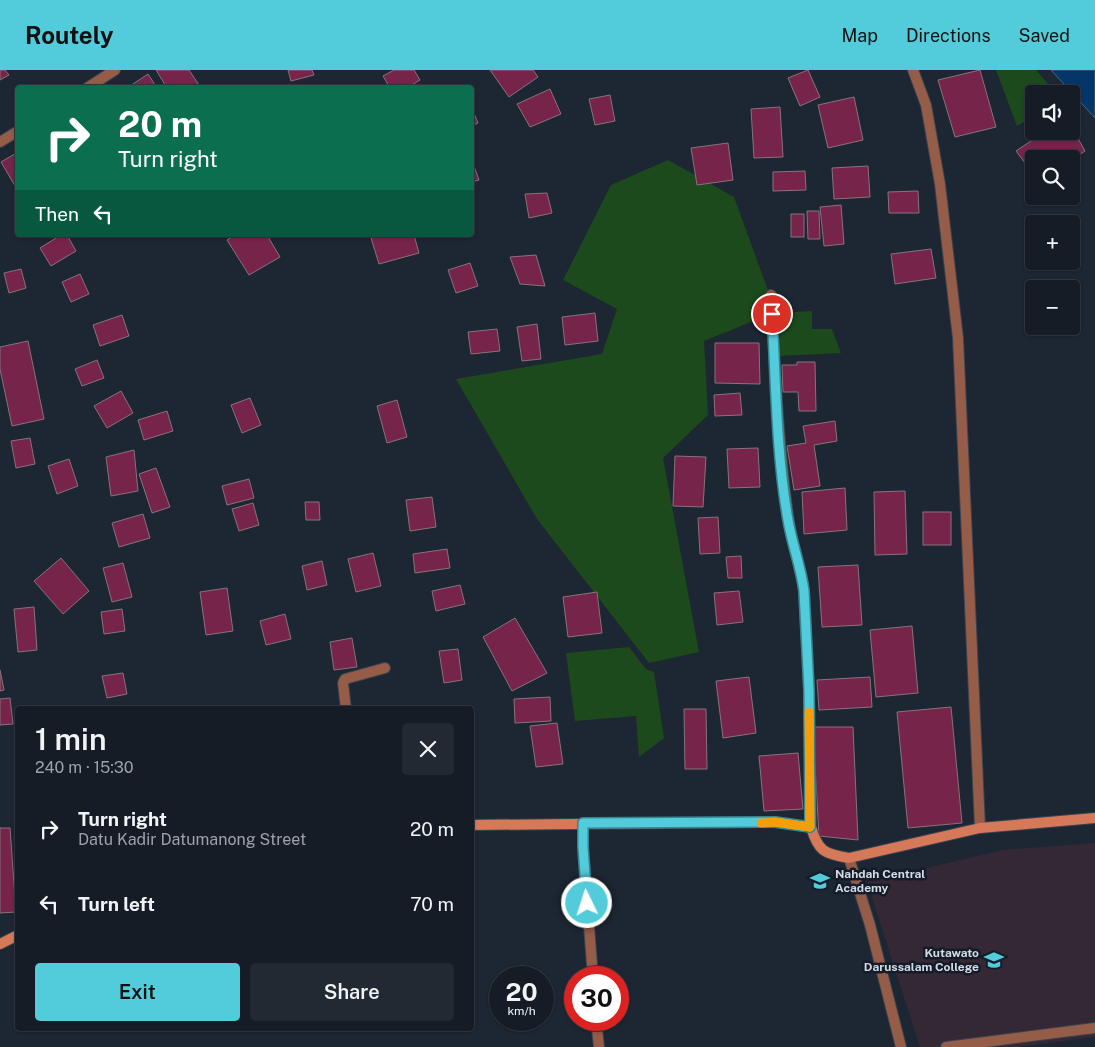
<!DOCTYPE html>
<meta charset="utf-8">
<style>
body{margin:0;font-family:"Public Sans",sans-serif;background:#232932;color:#f1f3f6;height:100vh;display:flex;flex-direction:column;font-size:19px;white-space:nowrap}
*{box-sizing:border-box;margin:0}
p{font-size:16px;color:#9ea1a7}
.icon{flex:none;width:28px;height:28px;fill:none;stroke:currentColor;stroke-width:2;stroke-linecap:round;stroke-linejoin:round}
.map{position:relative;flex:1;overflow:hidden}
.panel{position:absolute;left:15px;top:636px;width:459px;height:325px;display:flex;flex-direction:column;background:#161c26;border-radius:5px;box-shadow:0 1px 4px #0004,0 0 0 1px #353a43}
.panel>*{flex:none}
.hud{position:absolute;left:15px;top:15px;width:459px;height:152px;border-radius:5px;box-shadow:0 1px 4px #0004,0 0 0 1px #353a43;background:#0b6e4f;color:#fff;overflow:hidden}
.fabs{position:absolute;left:1025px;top:15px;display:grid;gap:10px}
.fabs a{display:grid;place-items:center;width:55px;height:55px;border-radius:5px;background:#161c26;box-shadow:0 1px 4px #0004,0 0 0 1px #353a43;font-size:25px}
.speed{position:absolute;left:489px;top:896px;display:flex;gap:10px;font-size:25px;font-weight:700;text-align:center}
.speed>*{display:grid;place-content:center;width:65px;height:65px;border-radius:50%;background:#161c26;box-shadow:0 1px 4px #0004,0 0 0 1px #353a43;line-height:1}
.speed small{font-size:12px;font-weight:400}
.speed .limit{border:8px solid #d22;background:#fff;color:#111}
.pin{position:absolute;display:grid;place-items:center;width:42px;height:42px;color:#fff;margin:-21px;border:2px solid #fff;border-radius:50%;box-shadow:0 1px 5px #0007}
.me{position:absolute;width:55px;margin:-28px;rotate:356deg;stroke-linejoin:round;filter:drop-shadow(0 0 4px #0008)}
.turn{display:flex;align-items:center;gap:18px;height:105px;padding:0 20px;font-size:22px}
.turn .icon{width:65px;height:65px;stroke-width:2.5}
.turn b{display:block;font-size:35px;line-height:42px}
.then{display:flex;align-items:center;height:48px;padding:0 20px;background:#0003;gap:10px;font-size:19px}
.round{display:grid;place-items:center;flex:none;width:52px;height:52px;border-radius:5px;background:#232932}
.head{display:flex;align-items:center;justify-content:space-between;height:85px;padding:0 20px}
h1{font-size:30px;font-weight:600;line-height:38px}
.action{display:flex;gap:10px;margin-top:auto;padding:10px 20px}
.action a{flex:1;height:58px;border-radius:5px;background:#52cbda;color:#111;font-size:20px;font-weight:600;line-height:58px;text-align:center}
.action a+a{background:#232932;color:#f1f3f6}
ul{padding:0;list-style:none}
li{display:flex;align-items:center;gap:15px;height:75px;padding:0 20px}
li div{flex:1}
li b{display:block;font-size:19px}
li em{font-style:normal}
header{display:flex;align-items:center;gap:30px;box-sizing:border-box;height:70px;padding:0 25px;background:#52cbda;color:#111}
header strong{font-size:24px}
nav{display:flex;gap:28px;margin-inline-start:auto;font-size:18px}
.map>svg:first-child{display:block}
.education{fill:#352835}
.green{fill:#1c4a1c}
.water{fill:#043767;stroke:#42688c}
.building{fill:#77244a;stroke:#87737a}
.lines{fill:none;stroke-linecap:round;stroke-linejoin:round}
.street-casing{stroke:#3a434f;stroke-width:12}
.secondary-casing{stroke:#3a434f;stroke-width:12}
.street{stroke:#955c48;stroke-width:10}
.secondary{stroke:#d57959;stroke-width:10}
.route-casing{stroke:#35848e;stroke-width:12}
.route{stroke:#52cbda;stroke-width:9}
.slow{stroke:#f59e0b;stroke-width:9}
.labels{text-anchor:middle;stroke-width:5;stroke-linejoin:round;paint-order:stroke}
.poi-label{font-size:12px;font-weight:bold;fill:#d4dae3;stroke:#141c29;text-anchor:start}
</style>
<header>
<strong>Routely</strong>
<nav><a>Map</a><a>Directions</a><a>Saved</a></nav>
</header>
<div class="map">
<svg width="1095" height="977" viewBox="0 0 1095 977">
<rect width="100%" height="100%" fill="#1d2633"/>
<path class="education" d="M1095,773v194l-77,10h-98l-53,-165 136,-32z"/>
<g class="green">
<path d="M996,0h40l21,24h-23v22l-17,10z"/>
<path d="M668,90l66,37 42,115 -72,29 4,74 -45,43 36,194 -50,11 -112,-144 -81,-140 146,-25 15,-45 -54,-29 48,-95z"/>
<path d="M812,241v18h20l9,24 -61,3v-43z"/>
<path d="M629,577l17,22 8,3 10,66 -25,19 -3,-41 -61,5 -9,-68z"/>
</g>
<path class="water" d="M1051,0h44v48z"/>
<g class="building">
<path d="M0,0h5l4,5 -9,5z"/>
<path d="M156,0h33l12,18h-34z"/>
<path d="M288,0h24l2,5 -23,6z"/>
<path d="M394,0h20l6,10 -13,8h-17l-7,-12z"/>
<path d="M490,0h43l5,7 -29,20z"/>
<path d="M808,0l12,27 -20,9 -12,-28z"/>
<path d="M980,0l16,57 -41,10 -17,-57z"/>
<path d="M148,4l9,14h-30z"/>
<path d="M550,19l11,25 -31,13 -13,-23z"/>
<path d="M610,25l5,26 -20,4 -6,-26z"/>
<path d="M854,27l9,43 -35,8 -10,-43z"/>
<path d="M471,36l7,17 -7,3z"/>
<path d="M780,37l3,50 -29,1 -3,-49z"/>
<path d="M1071,56l14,25 -14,9 -37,-1v16l-18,-24 30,-20h25z"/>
<path d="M728,73l5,37 -36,5 -6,-37z"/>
<path d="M18,82v39l-17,-29z"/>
<path d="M471,88l8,22 -8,2z"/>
<path d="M868,96l2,31 -36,2 -2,-31z"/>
<path d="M805,101l1,19 -33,1v-19z"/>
<path d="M918,121l1,22h-30l-1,-21z"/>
<path d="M547,123l5,20 -23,5 -4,-24z"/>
<path d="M841,135l3,39 -20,2 -4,-39z"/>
<path d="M807,141h12l1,28h-12z"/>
<rect x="791" y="144" width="13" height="23"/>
<path d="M61,165h6l9,16 -25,15 -11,-18z"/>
<path d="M235,165h32l13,22 -31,18 -22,-35z"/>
<path d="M383,165h31l5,18 -40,11 -8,-26z"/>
<path d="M931,179l5,29 -41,6 -4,-30z"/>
<path d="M536,185l9,31 -25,-2 -10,-27z"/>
<path d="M470,193l8,23 -22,7 -8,-23z"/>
<path d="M21,199l5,19 -17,5 -5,-20z"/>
<path d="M80,204l9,20 -18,8 -9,-20z"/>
<path d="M595,243l3,28 -33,4 -3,-28z"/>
<path d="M122,245l7,21 -29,10 -7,-21z"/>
<path d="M537,254l4,35 -19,2 -5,-34z"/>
<path d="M497,259l3,22 -29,3 -3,-22z"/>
<path d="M28,271l16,78 -32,7 -12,-57v-22z"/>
<path d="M715,273h44l1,41 -45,-1z"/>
<path d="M97,290l7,18 -22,8 -7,-17z"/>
<path d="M797,292h18l1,49h-17l-1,-19h-15l-1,-27h15z"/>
<path d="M121,321l12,22 -26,15 -13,-22z"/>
<path d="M740,323l2,22 -27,1 -1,-21z"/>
<path d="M250,328l11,27 -19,8 -11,-28z"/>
<path d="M397,330l10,37 -20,6 -10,-37z"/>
<path d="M167,341l6,20 -29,9 -6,-20z"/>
<path d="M835,351l2,20 -23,4 6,41 -26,4 -7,-44 19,-3 -3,-17z"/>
<path d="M30,368l5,26 -19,4 -5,-27z"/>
<path d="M758,378l2,39 -31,1 -2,-39z"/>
<path d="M134,380l4,41 -27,5 -5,-39z"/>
<path d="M675,386l31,1 -3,50 -30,-1z"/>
<path d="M69,389l9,27 -21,8 -9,-28z"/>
<path d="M156,398l14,39 -18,6 -13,-39z"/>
<path d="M249,409l5,19 -27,7 -5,-19z"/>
<path d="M845,418l2,42 -43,4 -2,-42z"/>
<path d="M905,421l2,63 -32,1 -1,-63z"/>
<path d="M432,427l4,30 -26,4 -4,-31z"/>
<path d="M305,432h14l1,18h-14z"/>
<path d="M253,433l6,22 -20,6 -7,-22z"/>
<rect x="923" y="442" width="28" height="33"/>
<path d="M143,444l7,24 -31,9 -7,-24z"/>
<path d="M718,447l2,36 -20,1 -2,-36z"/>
<path d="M447,479l3,19 -35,5 -2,-19z"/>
<path d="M373,483l8,33 -25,6 -8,-33z"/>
<path d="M741,486l1,22h-14l-2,-21z"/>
<path d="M61,488l28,33 -26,23 -29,-33z"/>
<path d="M322,491l5,24 -20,5 -5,-24z"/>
<path d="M123,493l9,34 -20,5 -9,-34z"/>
<path d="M858,495l4,60 -40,2 -4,-60z"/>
<path d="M460,515l5,19 -29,7 -4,-20z"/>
<path d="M227,518l6,43 -27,4 -6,-43z"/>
<path d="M739,521l4,31 -26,3 -3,-32z"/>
<path d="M597,522l5,41 -34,4 -5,-40z"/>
<path d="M34,537l3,43 -19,2 -4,-43z"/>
<path d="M122,539l3,22 -21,3 -3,-22z"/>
<path d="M285,544l6,25 -25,6 -6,-24z"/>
<path d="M515,548l32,55 -35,18 -29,-54z"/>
<path d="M912,556l6,67 -42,4 -6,-67z"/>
<path d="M352,568l5,29 -23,3 -4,-28z"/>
<path d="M458,579l4,31 -18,3 -5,-32z"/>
<path d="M0,600l4,20 -4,1z"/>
<path d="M123,603l4,21 -20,4 -5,-22z"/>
<path d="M749,607l7,56 -33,5 -7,-57z"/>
<path d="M870,607l2,30 -53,3 -2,-30z"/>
<path d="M550,627l1,24 -36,2 -1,-24z"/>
<path d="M10,628l3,26 -13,1v-26z"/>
<path d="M951,637l11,116 -54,5 -11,-116z"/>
<path d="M684,639h22l1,60h-22z"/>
<path d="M557,653l6,41 -27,3 -6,-41z"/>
<path d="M813,657h40l5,113 -39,-4z"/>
<path d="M798,683l5,56 -39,2 -5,-55z"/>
<path d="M0,758h10l6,84 -16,1z"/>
</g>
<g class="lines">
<defs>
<g id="street">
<path d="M913,0l13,35 14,79 18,154 22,490"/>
<path d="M87,18l28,-18"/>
<path d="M0,72l18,-11"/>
<path d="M771,225c4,74 7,148 17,221 3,26 13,50 16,75l5,99 2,137"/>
<path d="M346,639l-3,-26 2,-4 40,-11"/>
<path d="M583,753v24l10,131"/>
<path d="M849,788l21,67 31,122"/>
<path d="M596,950l3,27"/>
<path d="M946,977l149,-19"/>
</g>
<g id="secondary">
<path d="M471,755l304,-3 36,5c7,24 13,27 38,31l131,-30 115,-10"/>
<path d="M0,874l18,-9"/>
</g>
</defs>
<use href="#street" class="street-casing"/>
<use href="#secondary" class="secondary-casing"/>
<use href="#street" class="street"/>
<use href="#secondary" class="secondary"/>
</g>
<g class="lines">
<defs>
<path id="route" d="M587,833l-4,-56v-24l192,-1 35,5 -1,-137 -5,-99c-3,-24 -12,-47 -16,-71 -12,-68 -12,-138 -16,-206"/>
</defs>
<use href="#route" class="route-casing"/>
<use href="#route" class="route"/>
<path class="slow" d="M761,753l14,-1 35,5 -1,-115"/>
</g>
<defs>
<symbol id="school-bare" viewBox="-9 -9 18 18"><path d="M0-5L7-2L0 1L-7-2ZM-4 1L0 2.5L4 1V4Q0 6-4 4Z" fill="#52cbda" stroke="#141c29" stroke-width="2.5" paint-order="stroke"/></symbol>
<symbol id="university-bare" viewBox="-9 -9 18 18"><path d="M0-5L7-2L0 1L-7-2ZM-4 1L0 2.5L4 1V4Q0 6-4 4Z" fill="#52cbda" stroke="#141c29" stroke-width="2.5" paint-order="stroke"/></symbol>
</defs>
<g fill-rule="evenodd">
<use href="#school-bare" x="806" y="797" width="28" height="28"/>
<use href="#university-bare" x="980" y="876" width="28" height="28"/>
</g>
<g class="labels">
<g class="poi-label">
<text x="835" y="808">Nahdah Central<tspan x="835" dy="14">Academy</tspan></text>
<text x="979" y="887" text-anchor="end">Kutawato<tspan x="979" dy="14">Darussalam College</tspan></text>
</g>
</g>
</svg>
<div class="fabs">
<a><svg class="icon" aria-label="sound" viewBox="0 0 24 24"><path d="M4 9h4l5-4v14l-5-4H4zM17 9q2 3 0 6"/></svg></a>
<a><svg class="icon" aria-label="search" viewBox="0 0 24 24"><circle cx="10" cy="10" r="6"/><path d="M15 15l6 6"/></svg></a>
<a>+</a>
<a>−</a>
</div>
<div class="speed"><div>20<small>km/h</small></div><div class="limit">30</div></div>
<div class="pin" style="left:772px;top:244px;background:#d93025"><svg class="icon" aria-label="arrive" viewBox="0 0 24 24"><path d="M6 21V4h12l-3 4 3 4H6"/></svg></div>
<svg class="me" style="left:587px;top:833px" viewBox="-20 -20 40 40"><circle r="17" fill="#52cbda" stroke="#fff" stroke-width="3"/><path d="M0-11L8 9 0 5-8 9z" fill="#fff"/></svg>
<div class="hud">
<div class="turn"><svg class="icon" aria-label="right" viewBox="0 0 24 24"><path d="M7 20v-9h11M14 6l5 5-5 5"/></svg><div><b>20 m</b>Turn right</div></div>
<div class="then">Then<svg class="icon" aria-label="left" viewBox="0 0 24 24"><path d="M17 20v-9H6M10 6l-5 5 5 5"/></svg></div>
</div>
<section class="panel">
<div class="head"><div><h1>1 min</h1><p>240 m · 15:30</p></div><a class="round"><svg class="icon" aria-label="close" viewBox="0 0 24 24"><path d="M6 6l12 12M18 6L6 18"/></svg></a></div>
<ul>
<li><svg class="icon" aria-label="right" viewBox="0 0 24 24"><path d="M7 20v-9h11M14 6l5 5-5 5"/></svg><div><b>Turn right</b><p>Datu Kadir Datumanong Street</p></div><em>20 m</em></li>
<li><svg class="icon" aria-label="left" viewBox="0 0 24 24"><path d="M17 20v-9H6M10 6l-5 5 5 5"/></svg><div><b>Turn left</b></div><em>70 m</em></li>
</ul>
<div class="action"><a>Exit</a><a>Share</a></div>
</section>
</div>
